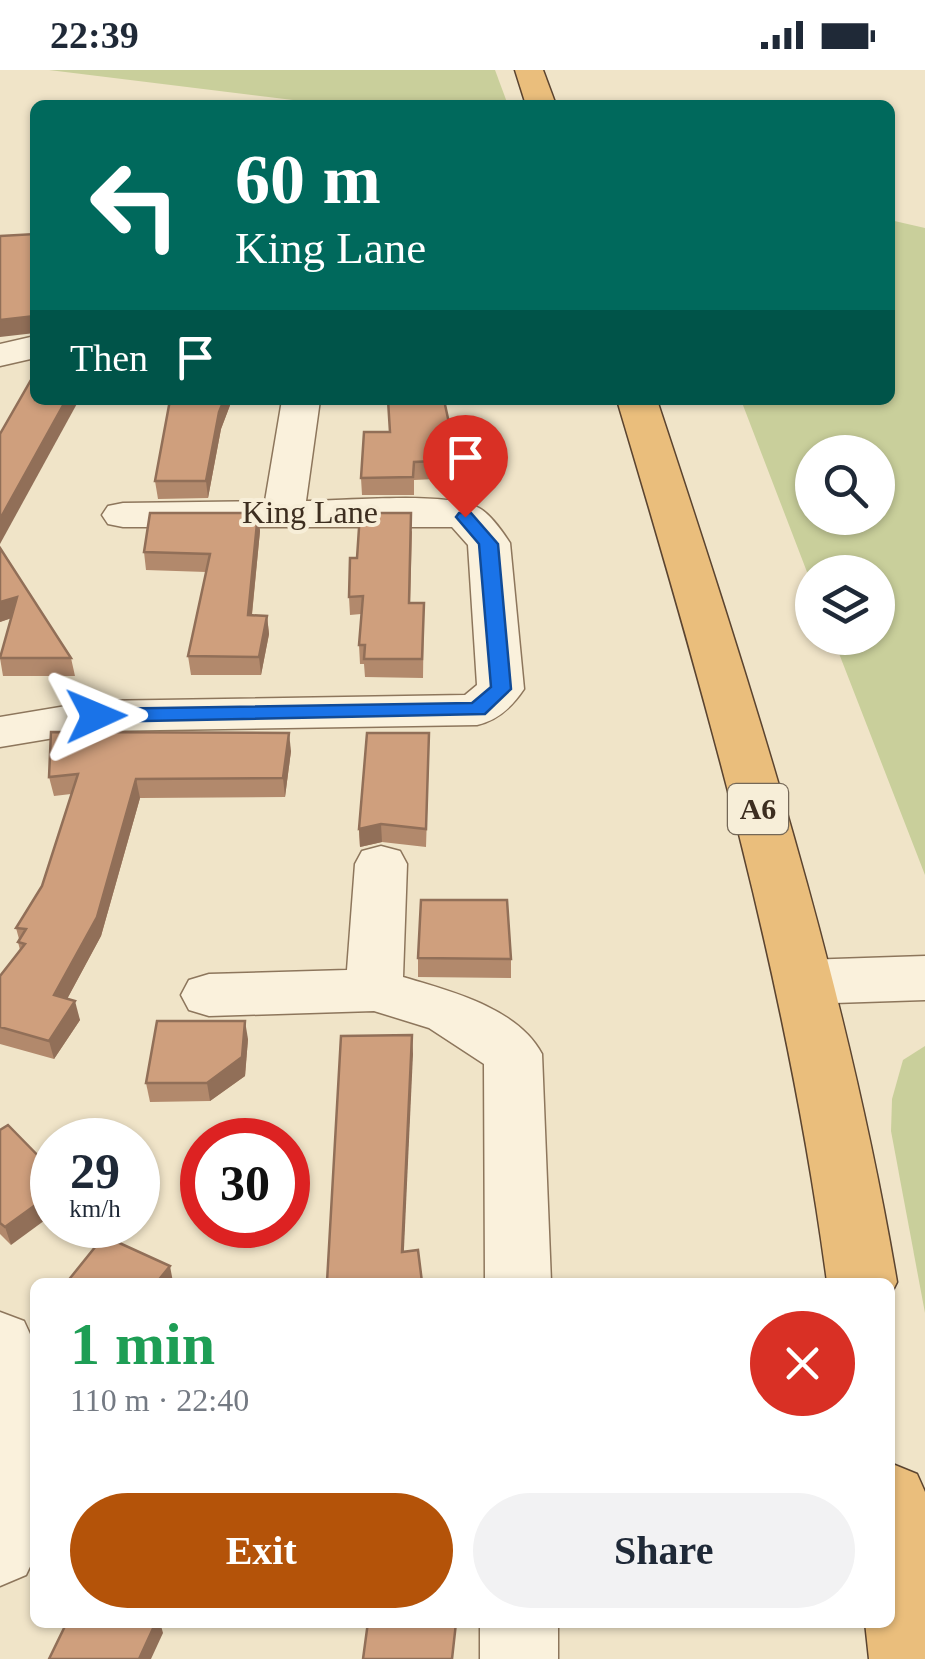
<!DOCTYPE html>
<meta charset="utf-8">
<style>
body{margin:0;font-family:Georgia,serif;background:#f2f2f3;color:#1f2937;height:100vh;display:flex;flex-direction:column;font-size:38px;white-space:nowrap}
*{box-sizing:border-box;margin:0}
p{font-size:32px;color:#747a83}
.icon{flex:none;width:55px;height:55px;fill:none;stroke:currentColor;stroke-width:2;stroke-linecap:round;stroke-linejoin:round}
.map{position:relative;flex:1;overflow:hidden}
.details{position:absolute;left:30px;top:1208px;width:865px;height:350px;display:flex;flex-direction:column;background:#fff;border-radius:15px;box-shadow:0 2px 8px #0004}
.details>*{flex:none}
.top-card{position:absolute;left:30px;top:30px;width:865px;height:305px;border-radius:15px;box-shadow:0 2px 8px #0004;background:#00695c;color:#fff;overflow:hidden}
.buttons{position:absolute;left:795px;top:365px;display:grid;gap:20px}
.buttons a{display:grid;place-items:center;width:100px;height:100px;border-radius:50%;background:#fff;box-shadow:0 2px 8px #0004;font-size:50px}
.speed{position:absolute;left:30px;top:1048px;display:flex;gap:20px;font-size:50px;font-weight:700;text-align:center}
.speed>*{display:grid;place-content:center;width:130px;height:130px;border-radius:50%;background:#fff;box-shadow:0 2px 8px #0004;line-height:1}
.speed small{font-size:25px;font-weight:400}
.speed .limit{border:15px solid #d22;background:#fff;color:#111}
.pin{position:absolute;display:grid;place-items:center;width:85px;height:85px;color:#fff;margin:-102px -42px;border-radius:50% 50% 50% 0;rotate:-45deg;box-shadow:0 0 10px #0007}
.pin .icon{rotate:45deg}
.me{position:absolute;width:110px;margin:-55px;rotate:89deg;stroke-linejoin:round;filter:drop-shadow(0 0 8px #0008)}
.turn{display:flex;align-items:center;gap:35px;height:210px;padding:0 40px;font-size:45px}
.turn .icon{width:130px;height:130px;stroke-width:2.5}
.turn b{display:block;font-size:70px;line-height:85px}
.then{display:flex;align-items:center;height:95px;padding:0 40px;background:#0003;gap:20px;font-size:38px}
.round{display:grid;place-items:center;flex:none;width:105px;height:105px;border-radius:52px;background:#f2f2f3}
.headline{display:flex;align-items:center;justify-content:space-between;height:170px;padding:0 40px}
h1{font-size:60px;font-weight:800;line-height:75px;color:#1e9e55}
.primary-button{display:flex;gap:20px;margin-top:auto;padding:20px 40px}
.primary-button a{flex:1;height:115px;border-radius:60px;background:#b45309;color:#fff;font-size:40px;font-weight:800;line-height:115px;text-align:center}
.primary-button a+a{background:#f2f2f3;color:#1f2937}
.status{display:flex;justify-content:space-between;align-items:center;height:70px;padding:0 50px;background:#fff;direction:ltr}
.status svg{height:28px;fill:currentColor}
.map>svg:first-child{display:block}
.green{fill:#c9cf9b;fill-rule:evenodd}
.lines{fill:none;stroke-linecap:round;stroke-linejoin:round}
.minor-casing{stroke:#8d765c;stroke-width:3}
.tertiary-casing{stroke:#8d765c;stroke-width:3}
.trunk-casing{stroke:#5b4430;stroke-width:3}
.minor{fill:#faf1dc;fill-rule:evenodd}
.tertiary{fill:#faf1dc;fill-rule:evenodd}
.trunk{fill:#eabe7c;fill-rule:evenodd}
.wall{fill:#b2896c}
.shaded-wall{fill:#916f58}
.building{fill:#cf9f7d;stroke:#916f58;stroke-width:2.5}
.route{fill:#1a73e8;stroke:#114b97;stroke-width:2.5}
.labels{text-anchor:middle;stroke-width:8;stroke-linejoin:round;paint-order:stroke}
.shield{fill:#f7eed8;stroke:#756857;stroke-width:2.5}
.shield-label{font-size:30px;font-weight:bold;fill:#3d2e20}
.street-label{font-size:32px;fill:#3d2e20;stroke:#f7eed8}
</style>
<div class="status"><b>22:39</b><svg viewBox="0 0 49 12"><path d="M0 12V9h3v3zM5 12V6h3v6zM10 12V3h3v9zM15 12V0h3v12zM26 1h20v11H26zM47 4h2v5h-2z"/></svg></div>
<div class="map">
<svg width="925" height="1589" viewBox="0 0 925 1589">
<rect width="100%" height="100%" fill="#f0e4c8"/>
<g class="green">
<path d="M49,0h446l13,35h-174z"/>
<path d="M890,150l35,8v647l-92,-237h45v-66h-66v13l-71,-185h149zM878,382v66h-66v-66z"/>
<path d="M925,976v267l-34,-182 1,-32 11,-39z"/>
</g>
<g class="lines">
<defs>
<g id="minor">
<path d="M35,266v22l-35,8v-22z"/>
<path d="M282,330h38l-14,101c39,0 141,-10 173,7 11,6 24,24 31,35l14,146c-12,18 -26,31 -47,36l-381,6 -96,16v-30l96,-16 369,-6 12,-10 -9,-140 -16,-18h-329l-15,-3 -6,-9 6,-9 15,-3 142,-2z"/>
<path d="M381,776l19,5 7,13 -4,113c47,14 115,31 139,77l9,228h-66l-1,-218 -55,-36 -55,-17 -165,5 -20,-6 -8,-15 8,-15 20,-6 138,-4 8,-106 7,-13z"/>
<path d="M0,1242l24,9 11,24v211l-9,19 -26,11z"/>
<rect x="480" y="1552" width="78" height="37"/>
</g>
<path id="tertiary" d="M925,886v44l-121,4 -21,-6 -8,-16 8,-16 21,-6z"/>
<g id="trunk">
<path d="M515,0h28l13,35h-30z"/>
<path d="M617,330h40c96,291 189,580 240,882l-7,14v-14h-63c-40,-302 -123,-591 -210,-882z"/>
<path d="M890,1393l27,11 8,18v167h-56l-4,-37h25z"/>
</g>
</defs>
<use href="#minor" class="minor-casing"/>
<use href="#tertiary" class="tertiary-casing"/>
<use href="#trunk" class="trunk-casing"/>
<use href="#minor" class="minor"/>
<use href="#tertiary" class="tertiary"/>
<use href="#trunk" class="trunk"/>
</g>
<g class="wall">
<path d="M170,330h62l-11,29 -13,69 -50,1 -3,-18z"/>
<path d="M390,362l67,28v18l-43,2v15h-52l-1,-17z"/>
<path d="M258,443l2,18 -8,84 15,1 2,18 -8,41h-70l-3,-19 18,-84 -60,-2 -2,-18z"/>
<path d="M412,461l-2,72h14l-1,75 -58,-1 -1,-13h-4l-1,-19 2,-31 -11,1 -1,-18 8,-39z"/>
<path d="M0,478l71,110 4,18h-72l-3,-18 11,-40 -11,4z"/>
<path d="M291,681l-6,46 -145,1 -39,138 -34,63 13,21 -26,39 -54,-15v-68l20,-26 -2,-8 1,-3 -3,-11 26,-42 29,-92 -17,2 -5,-19z"/>
<path d="M429,682l-3,95 -44,-5 -22,5 -1,-18z"/>
<path d="M418,888l93,1v19l-93,-1z"/>
<path d="M248,969l-3,37 -35,25 -60,1 -4,-19z"/>
<path d="M0,1060l11,115 -11,-11z"/>
</g>
<g class="shaded-wall">
<path d="M35,246v17l-35,4v-17z"/>
<path d="M66,330h13l-79,144v-25z"/>
<path d="M224,330h8l-11,29 -13,69 -2,-17 13,-69z"/>
<path d="M258,443l2,18 -10,102 -2,-18z"/>
<path d="M17,527l4,18 -21,7v-20z"/>
<path d="M267,546l2,18 -8,41 -2,-18z"/>
<path d="M289,663l2,18 -6,46 -2,-19z"/>
<path d="M136,709l4,19 -39,138 -42,78 -5,-19z"/>
<path d="M381,754l1,18 -22,5 -1,-18z"/>
<path d="M75,931l5,19 -26,39 -5,-18z"/>
<path d="M245,951l3,18 -3,37 -35,25 -3,-18z"/>
<path d="M412,965l1,19 -10,216 -1,-18z"/>
<path d="M52,1123v22l-41,30 -6,-18z"/>
<path d="M170,1196l3,16h-16z"/>
<path d="M156,1552h4l3,11 -12,26h-12z"/>
</g>
<g class="building">
<path d="M35,164v82l-35,4v-84z"/>
<path d="M35,303v27h31l-66,119v-85z"/>
<path d="M170,330h54l-5,12 -13,69h-51z"/>
<path d="M388,330h56l13,60 -43,2 -1,15 -52,1 3,-46h26z"/>
<path d="M150,443h108l-10,102 19,1 -8,41 -71,-1 22,-102 -66,-2z"/>
<path d="M360,443h51l-2,90h15l-2,56h-58l1,-14h-6l4,-49 -14,1 1,-39h7z"/>
<path d="M0,478l71,110h-71l17,-61 -17,5z"/>
<path d="M51,662l238,1 -6,45 -147,1 -39,138 -43,78 21,6 -26,40 -49,-14v-51l25,-32 -7,-2 8,-13 -10,-1 26,-42 36,-112 -29,3z"/>
<path d="M367,663h62l-3,96 -45,-5 -22,5z"/>
<path d="M421,830h86l4,59 -93,-1z"/>
<path d="M157,951h88l-3,36 -35,26h-61z"/>
<path d="M412,965l-10,217 16,-2 4,32h-95l14,-246z"/>
<path d="M8,1055l44,45v23l-47,34 -5,-4v-93z"/>
<path d="M104,1166l66,30 -13,16h-90z"/>
<path d="M67,1552h89l-17,37h-90z"/>
<path d="M368,1552l88,1 -4,36h-89z"/>
</g>
<path class="route" d="M459,443h12l27,31 13,145 -26,25 -389,8 -10,-6 10,-7 376,-6 19,-16 -12,-143 -23,-27z"/>
<g class="labels">
<rect class="shield" x="728" y="714" width="60" height="50" rx="8"/>
<g class="shield-label">
<text x="758" y="749">A6</text>
</g>
<g class="street-label">
<text x="310" y="453">King Lane</text>
</g>
</g>
</svg>
<div class="buttons">
<a><svg class="icon" aria-label="search" viewBox="0 0 24 24"><circle cx="10" cy="10" r="6"/><path d="M15 15l6 6"/></svg></a>
<a><svg class="icon" aria-label="layers" viewBox="0 0 24 24"><path d="M12 4l9 5-9 5-9-5zM3 14l9 5 9-5"/></svg></a>
</div>
<div class="speed"><div>29<small>km/h</small></div><div class="limit">30</div></div>
<div class="pin" style="left:465px;top:447px;background:#d93025"><svg class="icon" aria-label="arrive" viewBox="0 0 24 24"><path d="M6 21V4h12l-3 4 3 4H6"/></svg></div>
<svg class="me" style="left:96px;top:646px" viewBox="-20 -20 40 40"><path d="M0-17L14 15 0 8-14 15z" fill="#1a73e8" stroke="#fff" stroke-width="4"/></svg>
<div class="top-card">
<div class="turn"><svg class="icon" aria-label="left" viewBox="0 0 24 24"><path d="M17 20v-9H6M10 6l-5 5 5 5"/></svg><div><b>60 m</b>King Lane</div></div>
<div class="then">Then<svg class="icon" aria-label="arrive" viewBox="0 0 24 24"><path d="M6 21V4h12l-3 4 3 4H6"/></svg></div>
</div>
<section class="details">
<div class="headline"><div><h1>1 min</h1><p>110 m · 22:40</p></div><a class="round" style="background:#d93025;color:#fff"><svg class="icon" aria-label="close" viewBox="0 0 24 24"><path d="M6 6l12 12M18 6L6 18"/></svg></a></div>
<div class="primary-button"><a>Exit</a><a>Share</a></div>
</section>
</div>
